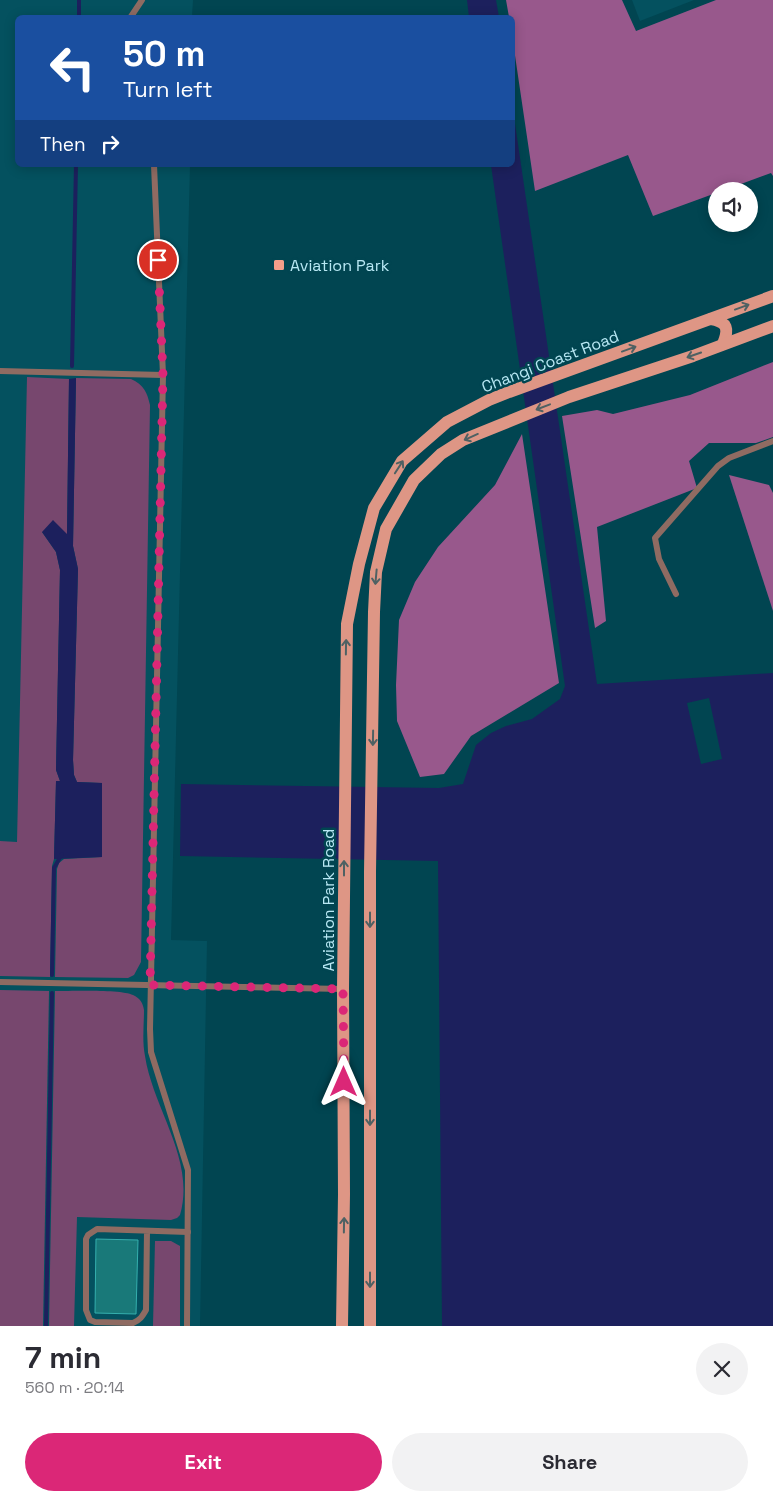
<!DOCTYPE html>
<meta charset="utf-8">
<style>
body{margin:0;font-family:"Space Grotesk",sans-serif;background:#f2f2f3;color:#2b2b33;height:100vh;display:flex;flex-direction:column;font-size:19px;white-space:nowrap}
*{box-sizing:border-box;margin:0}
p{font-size:16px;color:#7c7c81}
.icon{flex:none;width:28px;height:28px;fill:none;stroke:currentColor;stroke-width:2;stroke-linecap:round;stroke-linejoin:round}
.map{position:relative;height:1326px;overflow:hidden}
.sheet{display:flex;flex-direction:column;background:#fff;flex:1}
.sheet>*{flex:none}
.guide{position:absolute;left:15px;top:15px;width:500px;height:152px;border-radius:8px;box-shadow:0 2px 12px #0003;background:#1a4fa0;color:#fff;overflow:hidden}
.buttons{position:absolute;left:708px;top:182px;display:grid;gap:10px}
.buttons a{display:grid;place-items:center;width:50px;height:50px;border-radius:50%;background:#fff;box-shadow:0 2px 12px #0003;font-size:25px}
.pin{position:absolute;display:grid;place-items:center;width:42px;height:42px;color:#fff;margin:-21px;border:2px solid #fff;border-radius:50%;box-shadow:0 1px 5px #0007}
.me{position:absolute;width:55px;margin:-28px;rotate:0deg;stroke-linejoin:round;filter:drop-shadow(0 0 4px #0008)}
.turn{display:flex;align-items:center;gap:18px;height:105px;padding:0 25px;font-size:22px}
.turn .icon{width:65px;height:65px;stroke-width:2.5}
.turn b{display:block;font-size:35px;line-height:42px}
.then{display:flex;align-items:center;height:48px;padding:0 25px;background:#0003;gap:10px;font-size:19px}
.round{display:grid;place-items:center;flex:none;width:52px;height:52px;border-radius:26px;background:#f2f2f3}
.overview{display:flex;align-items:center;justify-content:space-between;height:85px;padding:0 25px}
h1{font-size:30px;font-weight:700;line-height:38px}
.button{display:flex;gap:10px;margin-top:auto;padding:10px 25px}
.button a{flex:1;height:58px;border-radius:30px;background:#db2777;color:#fff;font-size:20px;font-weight:700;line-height:58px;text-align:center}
.button a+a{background:#f2f2f3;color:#2b2b33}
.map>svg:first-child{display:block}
.built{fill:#04515f}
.green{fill:#77476e}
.forest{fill:#98588c}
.water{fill:#1c205d}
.pier{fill:#014551}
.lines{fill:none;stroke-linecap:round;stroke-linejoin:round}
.stream{stroke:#1c205d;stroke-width:4}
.building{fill:#197979;stroke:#35afae}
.lane{stroke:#8f6b62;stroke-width:6}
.primary{stroke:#de9685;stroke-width:12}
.oneway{stroke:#4e6163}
.route{stroke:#db2777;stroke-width:9;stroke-dasharray:0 16.2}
.poi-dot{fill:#f49e89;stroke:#014551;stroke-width:2}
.labels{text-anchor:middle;stroke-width:5;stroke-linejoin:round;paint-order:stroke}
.poi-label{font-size:16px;fill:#b8e8f4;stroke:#014551;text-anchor:start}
.street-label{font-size:16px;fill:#b8e8f4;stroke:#014551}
</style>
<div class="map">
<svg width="773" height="1326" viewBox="0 0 773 1326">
<rect width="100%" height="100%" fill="#014551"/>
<g class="built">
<path d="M0,0h193l-1,17 -174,1v147h172l-19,775 36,1 -7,385h-200z"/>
<path d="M632,0h62l-54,21z"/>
</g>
<g class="green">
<path d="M27,377l42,2 -2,156 -25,-3 14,20 4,18 -4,200 4,11 -4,1 -2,77 -2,7 -2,111 -50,-1v-135l17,1z"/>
<path d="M76,378l55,1c13,6 16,13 19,26l-9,557 -7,13 -6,3 -73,-1 2,-108 2,-6 5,-4 38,-2v-74l-25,-1 -3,-7 -1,-15 5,-191 -5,-23z"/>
<path d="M0,990l49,1 -6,335h-43z"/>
<path d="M55,991c16,0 66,-2 78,4 7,3 10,8 11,15 0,15 -2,31 1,46 8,53 51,104 35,159l-3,3 -6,2 -94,-3 -3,109h-25z"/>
<path d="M155,1241h16l9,5v80h-27z"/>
</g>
<g class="forest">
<path d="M506,0h116l14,31 80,-31h57v176l-2,-3 -49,18h-6v2l-63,23 -25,-61 -93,36 -22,-149 -1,-24 -3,-1z"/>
<path d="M773,362v75l-17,6h-47l-20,18 8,27 -100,39 9,94 -11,7 -33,-212 35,-6 16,4 77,-19z"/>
<path d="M522,434l37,249 -88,53 -27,38 -24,3 -23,-56 -1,-36 3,-65 16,-38 23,-35 57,-62z"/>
<path d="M729,475l40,10 4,8v118z"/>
</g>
<g class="water">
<path d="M467,0h29l3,17h-30z"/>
<path d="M513,110l84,574 176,-11v653h-331l-4,-465 -258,-5 1,-72 258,4 24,-4 13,-39 15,-12 15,-7 26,-7 28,-20 5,-13 -74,-521h21z"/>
<path d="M76,378l-3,168 5,23 -5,191 1,15 3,7 25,1v74l-48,2 2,-78h4l-4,-11 4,-200 -4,-18 -14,-20 11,-12 14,14 2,-155z"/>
</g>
<path class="pier" d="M709,698l13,61 -21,5 -14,-61z"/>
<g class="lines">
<g class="stream">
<path d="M79,18v-18"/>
<path d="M72,366l4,-201"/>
<path d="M52,975l2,-107 8,-14"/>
<path d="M46,1326l6,-333"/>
</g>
</g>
<path class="building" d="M96,1239l42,1 -2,74 -41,-1z"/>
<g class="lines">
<g class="lane">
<path d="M130,18l12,-18"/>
<path d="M154,165l9,210 -13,654 1,23 37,118 -1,156"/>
<path d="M0,371l163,4"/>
<path d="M676,594l-17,-35 -4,-21 63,-72 11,-8 44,-17"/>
<path d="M0,982l343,7"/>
<path d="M147,1231l-1,79c-4,7 -6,10 -13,13l-38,-1 -5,-2 -4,-10v-71l2,-4 9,-6 91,3"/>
</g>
<g class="primary">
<path d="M711,319c17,3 18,10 12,25"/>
<path d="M342,1326l2,-132 -1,-205 4,-365 12,-60 15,-56 28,-47 45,-39 42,-22 20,-8 264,-96"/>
<path d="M370,1326v-454l4,-260 2,-40 10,-43 28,-49 27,-26 22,-14 106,-43 124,-41 80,-30"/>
</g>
</g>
<defs><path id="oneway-shaft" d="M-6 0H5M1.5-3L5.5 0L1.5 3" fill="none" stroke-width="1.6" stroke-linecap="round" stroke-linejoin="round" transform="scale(1.25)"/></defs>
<g class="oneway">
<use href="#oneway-shaft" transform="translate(742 307) rotate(-20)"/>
<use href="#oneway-shaft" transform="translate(629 349) rotate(-20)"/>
<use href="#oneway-shaft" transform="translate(694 355) rotate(161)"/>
<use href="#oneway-shaft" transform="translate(543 407) rotate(159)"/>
<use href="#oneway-shaft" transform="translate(471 437) rotate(156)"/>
<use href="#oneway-shaft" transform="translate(399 467) rotate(-57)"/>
<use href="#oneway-shaft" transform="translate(376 577) rotate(95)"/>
<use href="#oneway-shaft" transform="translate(346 647) rotate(-89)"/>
<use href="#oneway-shaft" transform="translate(373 738) rotate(91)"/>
<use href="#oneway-shaft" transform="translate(344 868) rotate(-90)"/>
<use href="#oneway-shaft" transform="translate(370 920) rotate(90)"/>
<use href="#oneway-shaft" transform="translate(370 1118) rotate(90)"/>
<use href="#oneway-shaft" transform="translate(344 1225) rotate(-89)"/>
<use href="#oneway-shaft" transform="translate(370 1280) rotate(90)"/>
</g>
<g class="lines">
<path class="route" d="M158,260l5,115 -13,610 193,4 1,93"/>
</g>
<rect class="poi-dot" x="273" y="259" width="12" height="12" rx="2.5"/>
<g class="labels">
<g class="poi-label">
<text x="290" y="271">Aviation Park</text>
</g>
<g class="street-label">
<text transform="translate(550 361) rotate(-21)" y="6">Changi Coast Road</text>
<text transform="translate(328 900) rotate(-90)" y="6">Aviation Park Road</text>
</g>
</g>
</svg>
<div class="buttons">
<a><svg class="icon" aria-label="sound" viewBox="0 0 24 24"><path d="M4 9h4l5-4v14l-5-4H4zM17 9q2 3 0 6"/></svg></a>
</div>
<div class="pin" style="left:158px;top:260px;background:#d93025"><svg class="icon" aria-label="arrive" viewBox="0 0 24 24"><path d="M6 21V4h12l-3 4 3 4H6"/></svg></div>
<svg class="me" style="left:344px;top:1082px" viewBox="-20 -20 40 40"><path d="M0-17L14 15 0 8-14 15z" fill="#db2777" stroke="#fff" stroke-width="4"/></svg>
<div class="guide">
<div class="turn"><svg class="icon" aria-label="left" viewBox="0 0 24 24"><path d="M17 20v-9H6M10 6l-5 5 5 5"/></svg><div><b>50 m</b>Turn left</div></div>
<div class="then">Then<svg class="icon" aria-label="right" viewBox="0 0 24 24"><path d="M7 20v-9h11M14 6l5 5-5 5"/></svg></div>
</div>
</div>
<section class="sheet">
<div class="overview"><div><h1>7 min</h1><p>560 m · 20:14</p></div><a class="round"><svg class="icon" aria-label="close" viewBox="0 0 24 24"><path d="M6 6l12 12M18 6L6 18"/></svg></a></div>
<div class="button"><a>Exit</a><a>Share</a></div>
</section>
